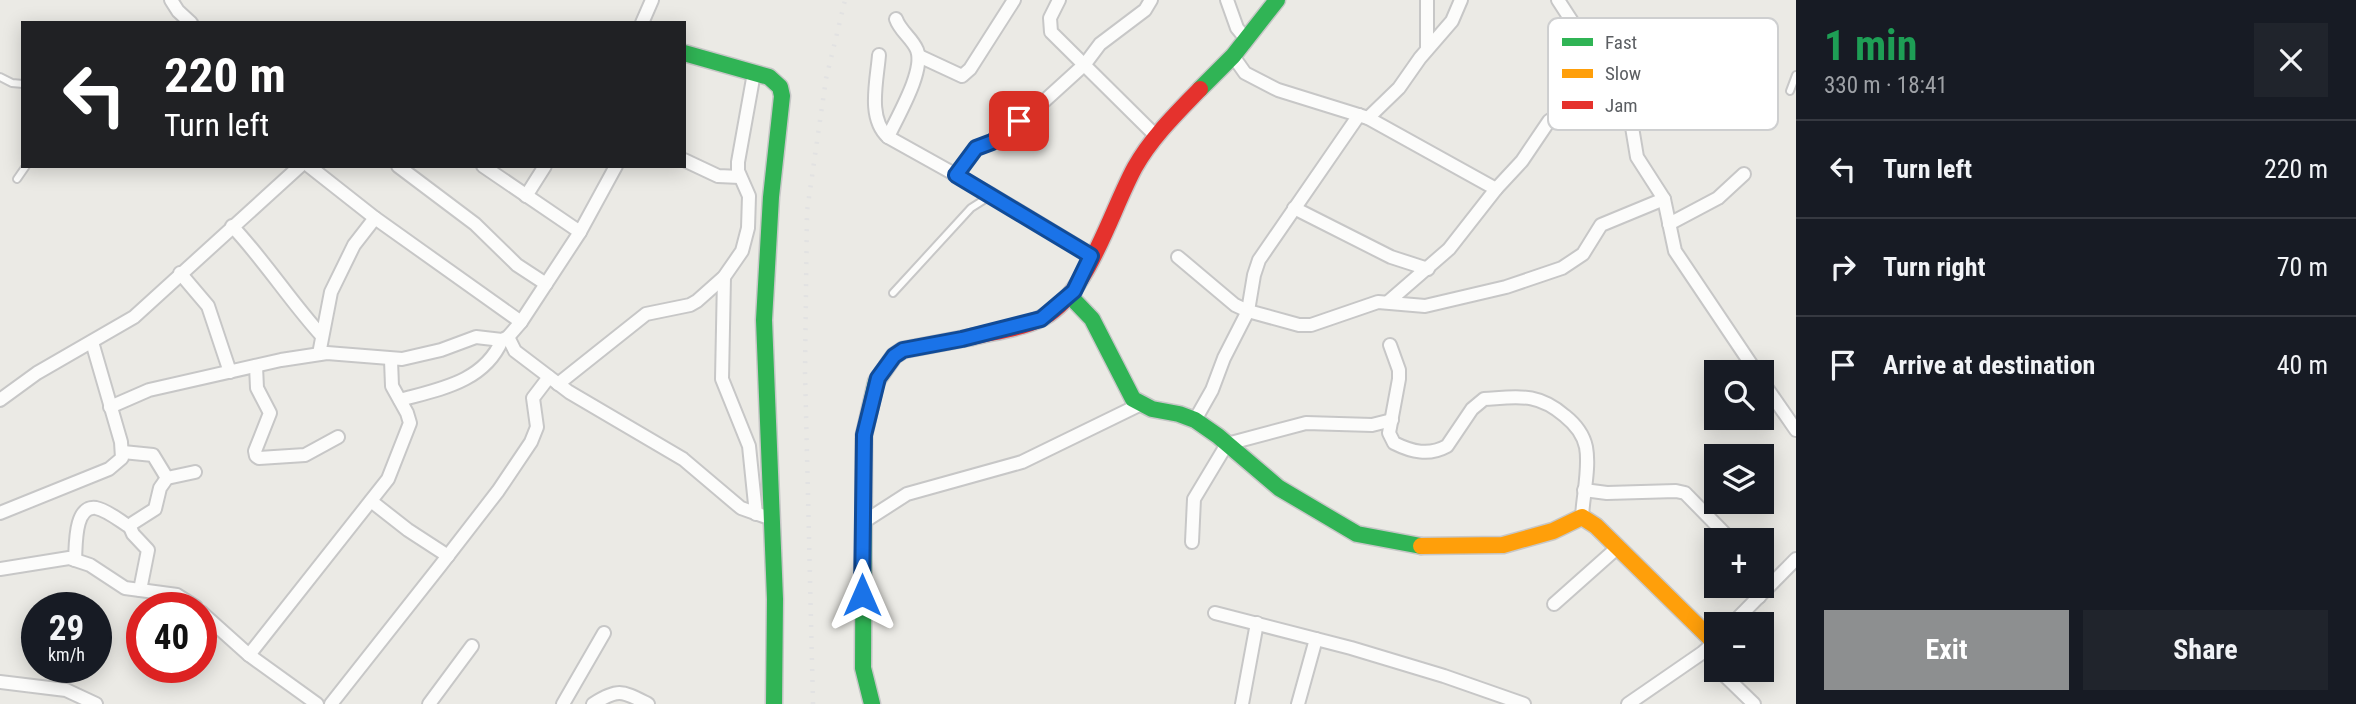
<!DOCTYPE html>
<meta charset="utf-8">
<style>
body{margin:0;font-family:"Roboto Condensed",sans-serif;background:#20242c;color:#f1f3f6;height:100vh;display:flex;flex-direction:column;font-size:26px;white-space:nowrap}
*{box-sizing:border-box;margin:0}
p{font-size:23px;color:#9ea1a6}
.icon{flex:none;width:38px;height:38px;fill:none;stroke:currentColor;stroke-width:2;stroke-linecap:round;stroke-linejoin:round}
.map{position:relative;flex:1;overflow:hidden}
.panel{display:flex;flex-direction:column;background:#171b24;width:560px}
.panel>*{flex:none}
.banner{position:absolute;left:21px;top:21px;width:665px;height:147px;border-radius:0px;box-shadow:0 4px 18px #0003;background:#202124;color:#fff;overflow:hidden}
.tools{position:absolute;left:1704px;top:360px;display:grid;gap:14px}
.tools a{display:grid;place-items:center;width:70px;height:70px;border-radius:0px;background:#171b24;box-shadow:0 4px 18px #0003;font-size:35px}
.speed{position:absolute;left:21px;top:592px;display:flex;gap:14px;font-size:35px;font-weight:700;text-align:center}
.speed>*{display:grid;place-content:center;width:91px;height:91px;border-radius:50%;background:#171b24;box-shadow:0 4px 18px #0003;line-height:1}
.speed small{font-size:18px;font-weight:400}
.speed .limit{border:10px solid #d22;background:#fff;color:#111}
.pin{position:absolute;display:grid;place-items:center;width:60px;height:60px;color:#fff;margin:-30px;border-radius:14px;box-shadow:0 4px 10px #0006}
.me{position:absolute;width:77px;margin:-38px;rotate:0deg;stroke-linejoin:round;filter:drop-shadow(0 0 5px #0008)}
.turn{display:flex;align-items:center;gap:24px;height:147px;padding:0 28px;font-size:32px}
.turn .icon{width:91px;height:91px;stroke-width:2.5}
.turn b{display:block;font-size:49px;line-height:60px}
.round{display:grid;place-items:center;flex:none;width:74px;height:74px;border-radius:0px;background:#20242c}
.headline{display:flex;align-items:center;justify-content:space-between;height:119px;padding:0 28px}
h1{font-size:42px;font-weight:700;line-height:52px;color:#1e9e55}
.action{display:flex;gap:14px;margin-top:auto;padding:14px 28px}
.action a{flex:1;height:80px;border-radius:0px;background:#8d8f90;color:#fff;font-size:28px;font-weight:700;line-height:80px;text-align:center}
.action a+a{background:#20242c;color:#f1f3f6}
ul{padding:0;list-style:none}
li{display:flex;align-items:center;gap:21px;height:98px;padding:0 28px;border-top:2px solid #363941}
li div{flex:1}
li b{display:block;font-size:26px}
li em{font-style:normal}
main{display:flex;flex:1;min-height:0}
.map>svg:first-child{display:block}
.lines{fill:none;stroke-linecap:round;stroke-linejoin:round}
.lane-casing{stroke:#c7c7c7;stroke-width:10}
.street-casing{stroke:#c7c7c7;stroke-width:16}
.fast-casing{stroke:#c7c7c7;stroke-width:19}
.slow-casing{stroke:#c7c7c7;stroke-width:19}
.jam-casing{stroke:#c7c7c7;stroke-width:19}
.lane{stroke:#fcfcfb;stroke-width:6}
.street{stroke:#fcfcfb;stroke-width:12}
.fast{stroke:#30b455;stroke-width:16}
.slow{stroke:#ff9f0a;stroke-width:16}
.jam{stroke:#e5322d;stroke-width:16}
.rail{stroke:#e2e2e2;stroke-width:4.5;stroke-dasharray:2 9;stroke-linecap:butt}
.route-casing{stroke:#114b97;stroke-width:18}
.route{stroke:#1a73e8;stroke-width:12}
.key{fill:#fff;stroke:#cecfd0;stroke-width:2}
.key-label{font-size:19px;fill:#5b5e62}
</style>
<main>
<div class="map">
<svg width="1796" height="704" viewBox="0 0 1796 704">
<rect width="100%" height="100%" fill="#ebeae5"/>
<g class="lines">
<defs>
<g id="lane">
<path d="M0,77l12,6 11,1"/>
<path d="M1790,91l6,-16"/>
<path d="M17,179l9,-13"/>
<path d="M893,293l78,-85 19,-12"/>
</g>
<g id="street">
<path d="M171,0l7,11 13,12"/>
<path d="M1059,0l-9,18 1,14 104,103"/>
<path d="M1227,0l10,28 9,11"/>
<path d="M1558,0l71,109 8,48 27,42 11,52 82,122"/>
<path d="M642,23l10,-23"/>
<path d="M1427,49v-49"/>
<path d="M879,55c-2,26 -12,63 9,82l104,58 100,60"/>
<path d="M919,56l43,20 8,-7 44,-69"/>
<path d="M1233,56l12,17 33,17 90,28 128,71"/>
<path d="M1368,118l31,-30 21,-30 32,-37 9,-21"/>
<path d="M888,137c9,-20 37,-66 29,-87 -5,-12 -17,-19 -21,-31"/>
<path d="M684,160l34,16 22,1"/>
<path d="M309,166l66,52 146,104"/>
<path d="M398,166l77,58 42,41 29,19"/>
<path d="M483,166l97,66"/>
<path d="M956,175l20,-27 16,-6 49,-38 44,-40 15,-20 45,-34 6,-10"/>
<path d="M526,196l19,-30"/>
<path d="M1294,208l97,49 37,12"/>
<path d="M1669,224l49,-26 26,-24"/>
<path d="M232,226c33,35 58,75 90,110"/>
<path d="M1178,257l57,48 13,6 51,14h12l67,-23 47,4 81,-19 56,-19 21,-14 18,-29 63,-26"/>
<path d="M180,273l28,33 22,66"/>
<path d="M724,277l-2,102 27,67 7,68"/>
<path d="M1388,302l61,-53 47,-60 26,-28 27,-40 61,-42"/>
<path d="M508,337l7,14 54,41 114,67 58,49 31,11"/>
<path d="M1390,345l9,25v9l-10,54 5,10c18,9 35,13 53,3l25,-37 12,-10c34,-2 53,-7 81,17 10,8 18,17 21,31 4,21 -3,48 -4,70"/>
<path d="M319,354l12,-62 23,-47 21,-27"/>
<path d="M256,366l1,22 13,25 -15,38 1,5 3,2 46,-3 33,-18"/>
<path d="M1762,381l34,49"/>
<path d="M558,384l88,-70 44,-9 7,-4 27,-24 18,-26 6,-23 1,-32 -11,-25v-9l16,-89"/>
<path d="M0,400l37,-27 97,-56 166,-151"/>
<path d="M400,400c40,-11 84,-18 102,-60"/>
<path d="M110,407l39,-17 132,-30 46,-7 75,6 39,-9 35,-13 26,3 6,-3 13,-15 59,-90 36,-66"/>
<path d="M1195,420l17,-30 12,-32 24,-47 6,-36 5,-15 100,-145"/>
<path d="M123,452l30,3 14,23"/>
<path d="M1584,490l23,3 69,-2 9,2 47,48"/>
<path d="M371,501l37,29 40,26"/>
<path d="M0,513l109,-44 13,-11 -1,-16 -29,-100"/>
<path d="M862,523l45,-29 115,-32 119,-58"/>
<path d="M1192,542l2,-43 33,-55 79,-21 66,2 20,-5"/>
<path d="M75,560c1,-14 -1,-55 21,-52 11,2 24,13 34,19"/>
<path d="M0,569l69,-11 21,7 35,23 52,7 19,12"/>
<path d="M1745,586l14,11"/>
<path d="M140,590l8,-40 -15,-16 -3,-7 3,-4 22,-14 5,-21 7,-10 28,-6"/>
<path d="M1554,604l63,-56"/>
<path d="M201,612l48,43 68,49"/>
<path d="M1215,613l136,35 93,28 80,28"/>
<path d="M1731,625l65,-66"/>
<path d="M249,655l139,-176 22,-56 -3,-10 -15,-27 -1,-26"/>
<path d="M1719,670l35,34"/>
<path d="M0,682l66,8 30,14"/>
<path d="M331,704l109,-138 58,-75 33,-49 6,-15 -4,-29 16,-21"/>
<path d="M429,704l43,-58"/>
<path d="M563,704l41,-71"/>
<path d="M593,704c26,-16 29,-13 55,0"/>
<path d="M1242,704l15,-81"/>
<path d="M1298,704l18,-65"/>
<path d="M1628,704l74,-51 15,-13"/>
</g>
<g id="fast">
<path d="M684,53l85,24 11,10 2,9 -11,101 -7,123 11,279 -1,105"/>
<path d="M1200,89l33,-33 44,-56"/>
<path d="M1070,296l22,23 41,80 19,10 27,5 16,6 23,16 61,52 78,46 64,12"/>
<path d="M872,704l-9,-36 1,-233 12,-53 18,-26 9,-6 69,-13"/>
</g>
<path id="slow" d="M1421,546l82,-1 50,-14 29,-14 14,9 118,116"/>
<path id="jam" d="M972,337c24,-6 56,-9 77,-23 41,-27 62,-103 86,-147 17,-30 41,-53 65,-78"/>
</defs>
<use href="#lane" class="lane-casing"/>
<use href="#street" class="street-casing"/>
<use href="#fast" class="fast-casing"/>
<use href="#slow" class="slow-casing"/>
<use href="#jam" class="jam-casing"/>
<use href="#lane" class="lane"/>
<use href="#street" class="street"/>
<use href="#fast" class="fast"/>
<use href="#slow" class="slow"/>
<use href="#jam" class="jam"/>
<path class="rail" d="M813,704l-8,-332 2,-161 19,-132 19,-79"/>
</g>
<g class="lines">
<defs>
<path id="route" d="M862,595l2,-160 14,-57 16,-22 9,-6 59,-11 79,-20 33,-28 17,-35 -135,-81 20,-27 16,-6 27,-21"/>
</defs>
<use href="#route" class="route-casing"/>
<use href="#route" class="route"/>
</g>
<rect x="1548" y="18" width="230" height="112" rx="10" class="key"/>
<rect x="1562" y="38" width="31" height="8" fill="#30b455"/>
<rect x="1562" y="69" width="31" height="9" fill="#ff9f0a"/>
<rect x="1562" y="101" width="31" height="8" fill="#e5322d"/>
<g class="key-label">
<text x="1605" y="49">Fast</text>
<text x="1605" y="80">Slow</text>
<text x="1605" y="112">Jam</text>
</g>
</svg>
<div class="tools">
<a><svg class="icon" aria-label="search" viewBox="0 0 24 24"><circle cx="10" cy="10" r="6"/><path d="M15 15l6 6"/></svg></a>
<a><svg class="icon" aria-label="layers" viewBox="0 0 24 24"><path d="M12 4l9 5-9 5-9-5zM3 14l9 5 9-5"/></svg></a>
<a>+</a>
<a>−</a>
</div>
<div class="speed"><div>29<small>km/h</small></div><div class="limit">40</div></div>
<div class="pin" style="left:1019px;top:121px;background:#d93025"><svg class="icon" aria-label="arrive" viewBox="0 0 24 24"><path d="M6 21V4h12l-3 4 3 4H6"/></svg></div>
<svg class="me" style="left:862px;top:595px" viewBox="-20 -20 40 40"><path d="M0-17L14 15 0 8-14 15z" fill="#1a73e8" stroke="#fff" stroke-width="4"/></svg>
<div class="banner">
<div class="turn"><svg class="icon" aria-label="left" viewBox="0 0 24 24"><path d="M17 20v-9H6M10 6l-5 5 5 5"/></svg><div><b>220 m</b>Turn left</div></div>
</div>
</div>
<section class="panel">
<div class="headline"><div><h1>1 min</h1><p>330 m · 18:41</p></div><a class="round"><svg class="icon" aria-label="close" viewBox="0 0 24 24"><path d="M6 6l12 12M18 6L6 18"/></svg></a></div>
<ul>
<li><svg class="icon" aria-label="left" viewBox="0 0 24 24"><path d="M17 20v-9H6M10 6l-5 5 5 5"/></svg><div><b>Turn left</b></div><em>220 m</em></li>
<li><svg class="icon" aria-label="right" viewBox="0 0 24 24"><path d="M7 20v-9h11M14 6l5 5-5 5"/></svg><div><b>Turn right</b></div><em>70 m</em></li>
<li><svg class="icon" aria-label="arrive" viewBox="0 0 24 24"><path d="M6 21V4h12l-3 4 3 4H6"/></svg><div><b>Arrive at destination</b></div><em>40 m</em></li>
</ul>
<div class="action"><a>Exit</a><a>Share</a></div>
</section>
</main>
